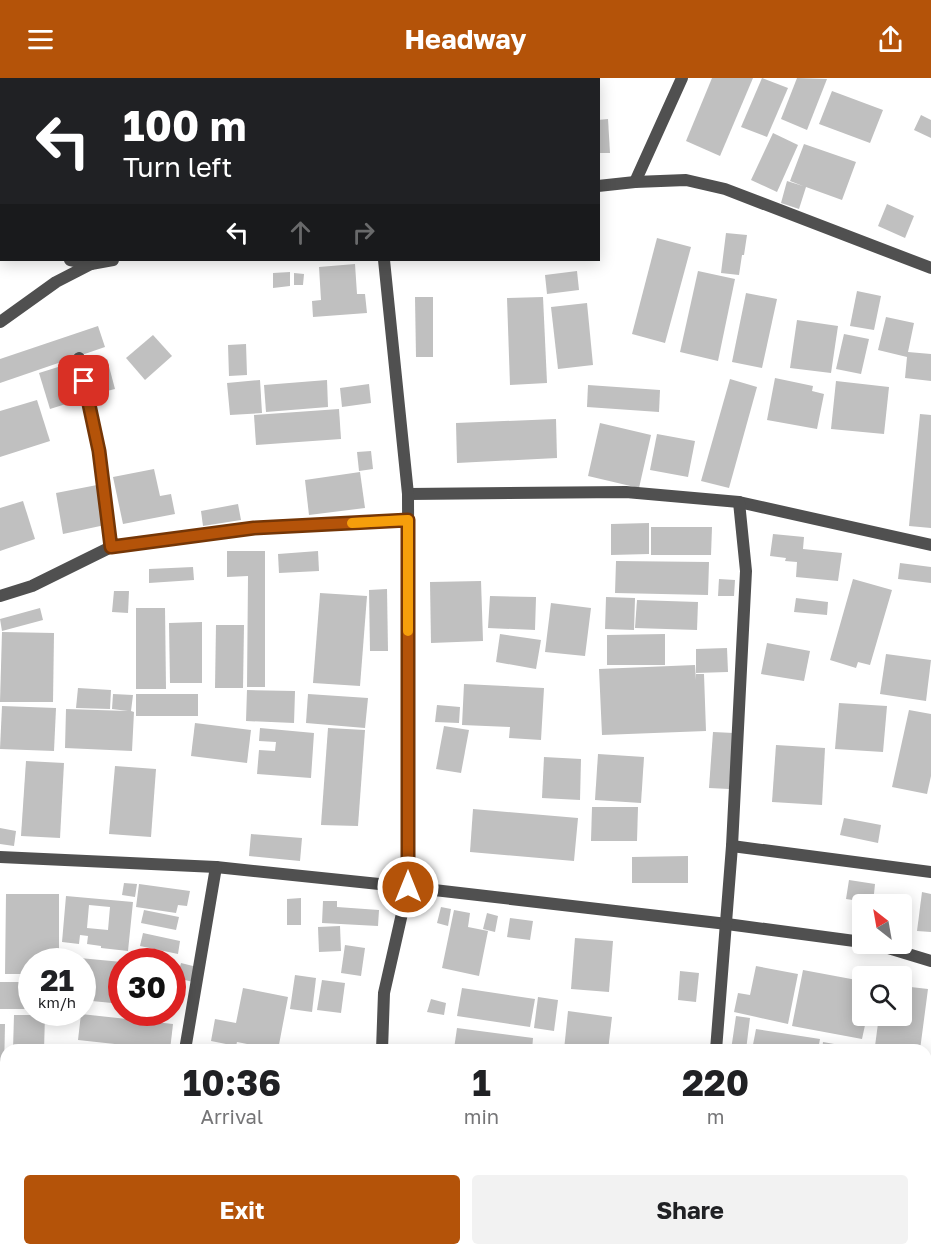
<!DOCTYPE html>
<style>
body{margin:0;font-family:"Golos Text",sans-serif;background:#f2f2f2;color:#202124;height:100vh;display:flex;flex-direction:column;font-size:22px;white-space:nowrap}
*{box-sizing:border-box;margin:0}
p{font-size:20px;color:#757577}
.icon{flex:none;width:33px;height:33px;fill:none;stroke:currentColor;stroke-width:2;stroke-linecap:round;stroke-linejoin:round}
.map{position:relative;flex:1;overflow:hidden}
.sheet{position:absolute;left:0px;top:966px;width:932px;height:212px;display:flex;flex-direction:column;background:#fff;border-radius:18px 18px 0 0;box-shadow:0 3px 15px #0003}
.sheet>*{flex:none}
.hud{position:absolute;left:0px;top:0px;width:600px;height:183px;box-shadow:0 3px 15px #0003;background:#202124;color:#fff;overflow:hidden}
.needle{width:39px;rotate:329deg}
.controls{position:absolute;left:852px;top:816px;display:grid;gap:12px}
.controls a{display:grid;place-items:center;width:60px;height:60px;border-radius:6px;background:#fff;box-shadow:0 3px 15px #0003;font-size:30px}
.speed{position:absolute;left:18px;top:870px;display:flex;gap:12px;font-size:30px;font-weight:700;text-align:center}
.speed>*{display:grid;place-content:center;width:78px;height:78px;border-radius:50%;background:#fff;box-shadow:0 3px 15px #0003;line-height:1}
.speed small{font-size:15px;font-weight:400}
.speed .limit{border:9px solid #d22;background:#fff;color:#111}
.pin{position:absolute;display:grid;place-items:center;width:51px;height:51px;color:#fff;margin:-26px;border-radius:12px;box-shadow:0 3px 9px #0006}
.me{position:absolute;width:66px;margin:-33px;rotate:0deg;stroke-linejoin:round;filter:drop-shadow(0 0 4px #0008)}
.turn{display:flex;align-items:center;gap:21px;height:126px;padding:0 24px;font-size:27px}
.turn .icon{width:78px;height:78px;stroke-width:2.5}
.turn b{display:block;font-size:42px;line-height:51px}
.lanes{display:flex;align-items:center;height:57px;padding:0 24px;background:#0003;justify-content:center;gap:30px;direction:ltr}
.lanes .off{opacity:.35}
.eta{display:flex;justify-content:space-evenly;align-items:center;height:102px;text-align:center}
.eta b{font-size:36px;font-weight:700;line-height:42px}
.action{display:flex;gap:12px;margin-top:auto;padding:12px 24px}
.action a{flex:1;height:69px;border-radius:6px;background:#b45309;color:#fff;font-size:24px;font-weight:700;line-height:69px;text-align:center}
.action a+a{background:#f2f2f2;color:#202124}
header{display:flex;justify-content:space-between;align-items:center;height:78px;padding:0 24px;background:#b45309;color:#fff;font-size:27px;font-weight:700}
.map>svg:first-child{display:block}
.building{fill:#c0c0c0;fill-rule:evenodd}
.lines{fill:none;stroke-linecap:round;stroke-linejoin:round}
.minor{stroke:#505050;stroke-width:12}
.route-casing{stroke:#753606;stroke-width:15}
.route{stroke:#b45309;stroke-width:10}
.slow{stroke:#f59e0b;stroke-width:10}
</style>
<header><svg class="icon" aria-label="menu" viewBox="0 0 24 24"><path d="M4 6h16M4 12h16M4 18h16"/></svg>Headway<svg class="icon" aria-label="share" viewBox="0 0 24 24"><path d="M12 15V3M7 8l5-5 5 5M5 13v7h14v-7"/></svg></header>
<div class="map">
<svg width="931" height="1177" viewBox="0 0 931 1177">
<rect width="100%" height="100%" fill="#fff"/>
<g class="building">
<path d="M712,0h41l-33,78 -34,-15z"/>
<path d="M762,0l26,10 -21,49 -26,-10z"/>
<path d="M797,0l30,1 -20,51 -26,-11z"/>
<path d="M832,13l51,19 -13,33 -51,-19z"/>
<path d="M921,37l10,5v18l-17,-8z"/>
<path d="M608,41l2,34h-12v-33z"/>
<path d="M773,55l25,12 -21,47 -26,-12z"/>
<path d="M804,66l52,18 -14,38 -36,-13 -7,22 -18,-6 6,-22 16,5 -13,-5z"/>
<path d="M887,126l27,12 -9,22 -27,-12z"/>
<path d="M726,155l21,2 -3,20h-2l-3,20 -18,-2z"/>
<path d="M657,160l34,9 -26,96 -33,-9z"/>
<path d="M355,186l2,30h8l2,19 -54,4 -1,-16 9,-1 -2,-33z"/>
<path d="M577,193l2,19 -32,4 -2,-19z"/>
<path d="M698,193l37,8 -17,82 -38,-9z"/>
<path d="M290,194v14l-17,2v-15z"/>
<path d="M294,195l10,1 -1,11h-9z"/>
<path d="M857,213l24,5 -7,34 -24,-4z"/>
<path d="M746,215l31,6 -15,69 -30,-6z"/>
<path d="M415,219h18v60h-17z"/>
<path d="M543,219l4,86 -37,2 -3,-87z"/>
<path d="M587,225l6,62 -35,4 -7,-62z"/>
<path d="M886,239l28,6 -6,29 23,2v27l-26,-3 2,-21 -29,-7z"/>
<path d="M797,242l41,6 -7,47 -41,-5z"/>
<path d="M98,248l7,21 -105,36v-24z"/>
<path d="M844,256l25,5 -8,35 -25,-5z"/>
<path d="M153,257l19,21 -27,24 -19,-22z"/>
<path d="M246,266l1,31 -18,1 -1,-31z"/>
<path d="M107,281l8,30 -16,4 -7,-30z"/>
<path d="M74,284l11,36 -35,11 -11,-36z"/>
<path d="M775,300l38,8 -1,5 12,3 -7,35 -50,-9z"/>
<path d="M730,301l27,8 -28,101 -28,-7z"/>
<path d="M260,302l2,33 -32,2 -3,-32z"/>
<path d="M327,302l1,27 -62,5 -2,-27z"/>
<path d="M836,303l53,6 -5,47 -53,-5z"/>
<path d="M369,306l2,19 -29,4 -2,-19z"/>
<path d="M588,307l72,5 -1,22 -72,-5z"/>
<path d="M37,322l13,41 -50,16v-46z"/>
<path d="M339,331l2,30 -85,6 -2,-30z"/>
<path d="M920,336l11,1v113l-22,-2z"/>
<path d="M556,341l1,39 -100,5 -1,-40z"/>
<path d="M600,345l51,12 -12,53 -51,-12z"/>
<path d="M657,356l38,7 -7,36 -38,-7z"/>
<path d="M371,373l2,18 -14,2 -2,-19z"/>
<path d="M154,391l6,27 11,-2 4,20 -52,10 -10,-47z"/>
<path d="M360,394l5,36 -56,7 -4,-35z"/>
<path d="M97,407l8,40 -42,9 -7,-41z"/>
<path d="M23,423l12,38 -35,12v-43z"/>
<path d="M238,426l3,16 -38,6 -2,-15z"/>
<path d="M649,445v31l-38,1v-31z"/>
<path d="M651,449h61l-1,28h-60z"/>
<path d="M773,456l31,3 -1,12 39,4 -4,28 -42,-4 1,-15 -12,-1 1,-3 -16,-2z"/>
<path d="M227,473h38v136h-18l1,-111 -21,1z"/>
<path d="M318,473l1,20 -40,2 -1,-19z"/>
<path d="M616,483l93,1 -1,33 -93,-2z"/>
<path d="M900,485l31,4v16l-33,-4z"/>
<path d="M193,489l1,13 -45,3v-14z"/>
<path d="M719,501l16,1 -1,16h-16z"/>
<path d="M853,501l39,11 -22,75 -12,-3 -2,6 -26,-8z"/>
<path d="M481,503l2,60 -52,2 -1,-61z"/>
<path d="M387,511l1,62h-18l-1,-61z"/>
<path d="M114,513h15l-1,22 -16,-1z"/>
<path d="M320,515l47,3 -7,90 -47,-3z"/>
<path d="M490,518l46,1 -1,33 -47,-2z"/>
<path d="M606,519l29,1 -1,32 -29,-1z"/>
<path d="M796,520l32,4 -1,13 -33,-3z"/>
<path d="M637,522l61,2 -1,28 -62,-2z"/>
<path d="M551,525l40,5 -6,48 -40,-4z"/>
<path d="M40,530l3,12 -41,11 -2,-12z"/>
<path d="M136,530h29l1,81h-30z"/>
<path d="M202,544v61h-32l-1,-60z"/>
<path d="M216,547h28l-1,63h-28z"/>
<path d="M2,554l52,1 -1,69h-53z"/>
<path d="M500,556l41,6 -5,29 -40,-7z"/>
<path d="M665,556v31h-58v-30z"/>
<path d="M767,565l43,8 -6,30 -43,-7z"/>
<path d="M727,570l1,24 -32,1v-24z"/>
<path d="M886,576l45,6 -5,41 -46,-7z"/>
<path d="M695,587l1,15v-6h8l2,57 -104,4 -3,-66z"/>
<path d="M464,606l80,4 -3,52 -32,-2 1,-11 -48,-2z"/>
<path d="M78,610l33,2 -1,19 -34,-1z"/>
<path d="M247,612l48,1 -1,32 -48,-2z"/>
<path d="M113,616l20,1 -2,16 3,1 -2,39 -67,-3 1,-39 62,2 -16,-2z"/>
<rect x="136" y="616" width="62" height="22"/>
<path d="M308,616l60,4 -3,30 -59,-5z"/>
<path d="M839,625l48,3 -4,46 -48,-3z"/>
<path d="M437,627l23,2 -1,16 -24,-1z"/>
<path d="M2,628l54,2 -2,43 -54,-2z"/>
<path d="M909,632l22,4v62l-4,18 -35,-7z"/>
<path d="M195,645l56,7 -4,33 -56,-7z"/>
<path d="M444,648l25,4 -8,43 -25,-4z"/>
<path d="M260,650l54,5 -3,45 -54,-4 2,-24 16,1 1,-9 -17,-1z"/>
<path d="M328,650l37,2 -7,96 -37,-1z"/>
<path d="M713,654l21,1 -5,56 -20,-1z"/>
<path d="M776,667l49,3 -3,57 -50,-3z"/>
<path d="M598,676l46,3 -3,46 -46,-3z"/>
<path d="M544,679l37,2 -1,41 -38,-2z"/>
<path d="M26,683l38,2 -4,75 -39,-2z"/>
<path d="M115,688l41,3 -5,68 -42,-3z"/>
<path d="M592,729h46l-1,34h-46z"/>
<path d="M473,731l105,9 -4,43 -104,-9z"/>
<path d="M844,740l37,7 -3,18 -38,-8z"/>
<path d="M0,750l16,3 -2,15 -14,-2z"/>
<path d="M251,756l51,4 -2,23 -51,-5z"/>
<path d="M688,778v27h-56v-26z"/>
<path d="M849,802l26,4 -2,19 -27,-4z"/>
<path d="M124,805l13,1 -2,13 -13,-2z"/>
<path d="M139,806l51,7 -3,15 -9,-1 -2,8 -40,-6z"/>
<path d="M922,814l9,2v38l-14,-1z"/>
<path d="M6,816h53v68h-27v12h-27z"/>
<path d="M66,818l67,6 -5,49 -27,-3v-2l-14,-2 1,-8 -8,-1 -1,9 -17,-2zM89,827l21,2 -2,23 -21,-2z"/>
<path d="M301,820v27h-14v-26z"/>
<path d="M323,823h14v6l42,3 -1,16 -56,-3z"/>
<path d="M441,829l10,2 -3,17 -11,-3z"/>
<path d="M144,832l35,7 -3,13 -35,-7z"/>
<path d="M454,832l16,3 -2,14 20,4 -9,45 -37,-8z"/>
<path d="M487,835l11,3 -3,16 -12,-3z"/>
<path d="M510,840l23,3 -3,19 -23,-3z"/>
<path d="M340,848l1,25 -22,1 -1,-25z"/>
<path d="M143,855l37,8 -2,13 -38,-8z"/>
<path d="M575,860l38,3 -4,51 -38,-3z"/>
<path d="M345,867l20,3 -4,28 -20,-3z"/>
<path d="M69,879l53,5v42l-40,-4v-38h-14z"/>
<path d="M181,885l16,4 -4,15 -16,-4z"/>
<path d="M756,888l42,8 -10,50 -54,-12 4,-19 12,2z"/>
<path d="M803,892l59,11v35h5l-5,23 -70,-13z"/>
<path d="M680,893l19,2 -3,29 -18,-2z"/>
<path d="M295,897l21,3 -4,34 -22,-3z"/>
<path d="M322,902l23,3 -4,30 -24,-3z"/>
<rect x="0" y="904" width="32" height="27"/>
<path d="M902,908l26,3 -8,61 -45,-4 4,-30h23z"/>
<path d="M243,910l45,9 -10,53 -41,-8 -1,4 -25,-5 4,-22 21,4z"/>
<path d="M462,910l73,11 -5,28 -73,-11z"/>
<path d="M538,919l20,3 -4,31 -20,-3z"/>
<path d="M431,921l15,4 -2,12 -17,-3z"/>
<path d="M568,933l44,6 -4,33h-44z"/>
<path d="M81,936l92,10 -3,26 -92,-10z"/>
<path d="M14,937h31l-1,35h-31z"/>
<path d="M736,938l14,2 -4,32h-15z"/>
<path d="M0,946h5l-1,47h-4z"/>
<path d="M457,950l76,10 -1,12 -78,-1z"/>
<path d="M756,951l64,10 -2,11h-66z"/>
<path d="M823,964l39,7v1h-40z"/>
<path d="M926,989l5,1v43l-5,-1z"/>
<path d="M926,1055l5,1v30l-5,-2z"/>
<path d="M0,1126l6,1 -5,34h-1z"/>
<path d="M926,1156l5,1v20h-57l-17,-2v-3h69z"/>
<rect x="21" y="1172" width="22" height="5"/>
<rect x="128" y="1172" width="17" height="5"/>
<path d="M221,1172h23l-1,4 -23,-3z"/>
<path d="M262,1172h48v5l-48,-2z"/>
<path d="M325,1172h27l-1,5h-26z"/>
<path d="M408,1172h74l-1,5h-67l-7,-1z"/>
<path d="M594,1172h44l-1,5h-23z"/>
<path d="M807,1172h34l-1,5h-34z"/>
</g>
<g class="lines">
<g class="minor">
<path d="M376,0v2"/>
<path d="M0,96l2,29"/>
<path d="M635,104l47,-104"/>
<path d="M598,108l37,-4 51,-2 39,9 206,79"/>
<path d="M0,158l2,-13"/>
<path d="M70,182l21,4"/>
<path d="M0,244l56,-40 35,-18 22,-4"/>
<path d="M79,280l20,93 12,96"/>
<path d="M408,416l218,-2 113,10 192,43"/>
<path d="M0,518l32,-10 79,-39 143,-19 154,-8"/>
<path d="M732,768l199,26"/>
<path d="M0,779l216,10 192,20 319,37 135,18"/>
<path d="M875,866l56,17"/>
<path d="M185,972l31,-183"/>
<path d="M382,972l2,-57 24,-106 1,-119 -1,-274 -24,-234"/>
<path d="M716,972l16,-204 14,-275 -7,-69"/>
<path d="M154,1177l1,-5"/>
<path d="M370,1177l1,-5"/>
<path d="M699,1177v-5"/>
</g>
</g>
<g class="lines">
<defs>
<path id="route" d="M84,303l15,70 12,96 143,-19 154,-8v367"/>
</defs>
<use href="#route" class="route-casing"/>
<use href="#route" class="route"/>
<path class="slow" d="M352,445l56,-3v111"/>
</g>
</svg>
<div class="controls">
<a><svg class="needle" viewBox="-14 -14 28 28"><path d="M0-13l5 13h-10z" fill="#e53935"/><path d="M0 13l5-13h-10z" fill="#757577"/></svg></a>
<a><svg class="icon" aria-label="search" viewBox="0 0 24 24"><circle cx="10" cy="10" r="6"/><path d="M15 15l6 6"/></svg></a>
</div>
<div class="speed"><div>21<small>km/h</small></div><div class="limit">30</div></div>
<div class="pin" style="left:84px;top:303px;background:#d93025"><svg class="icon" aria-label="arrive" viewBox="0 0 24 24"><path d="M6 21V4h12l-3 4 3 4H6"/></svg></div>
<svg class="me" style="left:408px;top:809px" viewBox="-20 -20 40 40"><circle r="17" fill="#b45309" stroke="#fff" stroke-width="3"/><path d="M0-11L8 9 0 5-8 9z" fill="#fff"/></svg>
<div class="hud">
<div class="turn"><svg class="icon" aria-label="left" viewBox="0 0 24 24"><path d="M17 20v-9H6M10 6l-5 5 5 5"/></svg><div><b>100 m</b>Turn left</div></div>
<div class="lanes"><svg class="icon" aria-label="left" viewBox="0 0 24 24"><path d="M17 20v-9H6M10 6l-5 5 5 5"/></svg><svg class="icon off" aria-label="ahead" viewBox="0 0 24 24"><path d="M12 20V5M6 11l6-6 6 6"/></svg><svg class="icon off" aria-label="right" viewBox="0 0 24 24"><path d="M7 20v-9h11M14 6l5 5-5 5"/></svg></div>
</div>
<section class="sheet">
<div class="eta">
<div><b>10:36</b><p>Arrival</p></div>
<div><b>1</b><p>min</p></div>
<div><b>220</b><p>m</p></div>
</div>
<div class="action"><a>Exit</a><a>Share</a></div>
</section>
</div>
